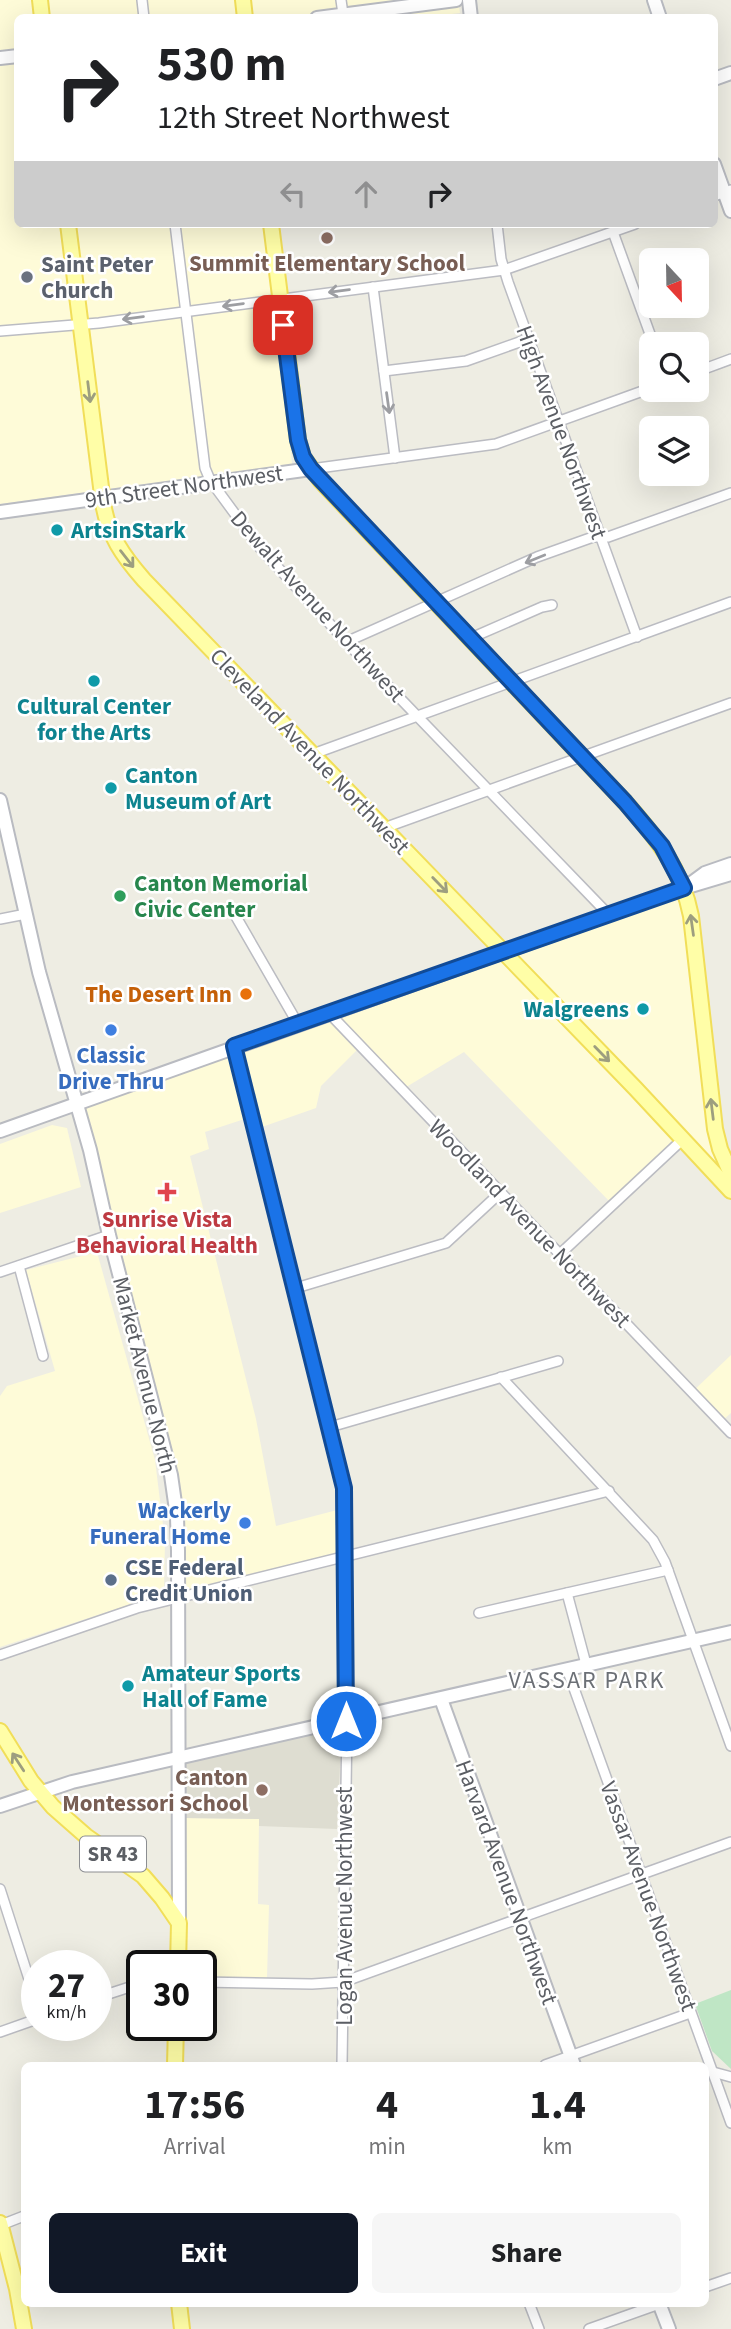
<!DOCTYPE html>
<style>
body{margin:0;font-family:"Source Sans 3",sans-serif;background:#f6f6f6;color:#202124;height:100vh;display:flex;flex-direction:column;font-size:26px;white-space:nowrap}
*{box-sizing:border-box;margin:0}
p{font-size:23px;color:#757577}
.icon{flex:none;width:38px;height:38px;fill:none;stroke:currentColor;stroke-width:2;stroke-linecap:round;stroke-linejoin:round}
.map{position:relative;flex:1;overflow:hidden}
.drawer{position:absolute;left:21px;top:2062px;width:688px;height:245px;display:flex;flex-direction:column;background:#fff;border-radius:10px;box-shadow:0 7px 28px #0002}
.drawer>*{flex:none}
.guide{position:absolute;left:14px;top:14px;width:704px;height:214px;border-radius:10px;box-shadow:0 7px 28px #0002;background:#fff;color:#202124;overflow:hidden}
.needle{width:46px;rotate:158deg}
.buttons{position:absolute;left:639px;top:248px;display:grid;gap:14px}
.buttons a{display:grid;place-items:center;width:70px;height:70px;border-radius:10px;background:#fff;box-shadow:0 7px 28px #0002;font-size:35px}
.speed{position:absolute;left:21px;top:1950px;display:flex;gap:14px;font-size:35px;font-weight:700;text-align:center}
.speed>*{display:grid;place-content:center;width:91px;height:91px;border-radius:50%;background:#fff;box-shadow:0 7px 28px #0002;line-height:1}
.speed small{font-size:18px;font-weight:400}
.speed .limit{border:4px solid #111;border-radius:10px;background:#fff;color:#111}
.pin{position:absolute;display:grid;place-items:center;width:60px;height:60px;color:#fff;margin:-30px;border-radius:14px;box-shadow:0 4px 10px #0006}
.me{position:absolute;width:77px;margin:-38px;rotate:0deg;stroke-linejoin:round;filter:drop-shadow(0 0 5px #0008)}
.turn{display:flex;align-items:center;gap:24px;height:147px;padding:0 28px;font-size:32px}
.turn .icon{width:91px;height:91px;stroke-width:2.5}
.turn b{display:block;font-size:49px;line-height:60px}
.lanes{display:flex;align-items:center;height:66px;padding:0 28px;background:#0003;justify-content:center;gap:35px;direction:ltr}
.lanes .off{opacity:.35}
.eta{display:flex;justify-content:space-evenly;align-items:center;height:119px;text-align:center}
.eta b{font-size:42px;font-weight:700;line-height:49px}
.action{display:flex;gap:14px;margin-top:auto;padding:14px 28px}
.action a{flex:1;height:80px;border-radius:10px;background:#111827;color:#fff;font-size:28px;font-weight:700;line-height:80px;text-align:center}
.action a+a{background:#f6f6f6;color:#202124}
.map>svg:first-child{display:block}
.commercial{fill:#fefbd8}
.education{fill:#deddd1}
.green{fill:#bfe6c5}
.lines{fill:none;stroke-linecap:round;stroke-linejoin:round}
.street-casing{stroke:#bbbcc2;stroke-width:12}
.secondary-casing{stroke:#b9bbc1;stroke-width:16}
.primary-casing{stroke:#f1de59;stroke-width:18}
.street{stroke:#fff;stroke-width:9}
.secondary{stroke:#fff;stroke-width:12}
.primary{stroke:#fffea7;stroke-width:14}
.oneway{stroke:#9d9ea2}
.oneway2{stroke:#9d9e7f}
.route-casing{stroke:#114b97;stroke-width:18}
.route{stroke:#1a73e8;stroke-width:12}
.education-dot{fill:#8d6e63;stroke:#fff;stroke-width:2.5}
.worship-dot{fill:#6b7280;stroke:#fff;stroke-width:2.5}
.culture-dot{fill:#0f9aa8;stroke:#fff;stroke-width:2.5}
.leisure-dot{fill:#2e9e5b;stroke:#fff;stroke-width:2.5}
.food-dot{fill:#e8710a;stroke:#fff;stroke-width:2.5}
.shop-dot{fill:#3f7fe0;stroke:#fff;stroke-width:2.5}
.health-dot{fill:#e0444e;stroke:#fff;stroke-width:2.5}
.service-dot{fill:#5c6f8a;stroke:#fff;stroke-width:2.5}
.labels{text-anchor:middle;stroke-width:5;stroke-linejoin:round;paint-order:stroke}
.shield{fill:#fff;stroke:#8c8e92;stroke-width:2}
.shield-label{font-size:21px;font-weight:bold;fill:#5b5e64}
.education-label{font-size:23px;font-weight:bold;fill:#785e54;stroke:#fff}
.worship-label{font-size:23px;font-weight:bold;fill:#5b616d;stroke:#fff;text-anchor:start}
.street-label{font-size:23px;fill:#5b5e64;stroke:#fff}
.culture-label{font-size:23px;font-weight:bold;fill:#0d838f;stroke:#fff;text-anchor:start}
.leisure-label{font-size:23px;font-weight:bold;fill:#27864d;stroke:#fff;text-anchor:start}
.food-label{font-size:23px;font-weight:bold;fill:#c56008;stroke:#fff;text-anchor:end}
.shop-label{font-size:23px;font-weight:bold;fill:#366cbe;stroke:#fff}
.health-label{font-size:23px;font-weight:bold;fill:#be3a42;stroke:#fff}
.service-label{font-size:23px;font-weight:bold;fill:#4e5e75;stroke:#fff;text-anchor:start}
.neighbourhood-label{font-size:24px;letter-spacing:2px;fill:#6c7076;stroke:#fff}
</style>
<div class="map">
<svg width="731" height="2329" viewBox="0 0 731 2329">
<rect width="100%" height="100%" fill="#eeede3"/>
<g class="commercial">
<path d="M0,0h458l2,13 -42,5h-400v206h255l19,240 -292,40z"/>
<path d="M681,895l45,282 -42,-42 -73,68 -147,-151 -66,40 -40,-43 -37,37 -5,22 -54,19 -5,-12 -52,17 4,17 -19,7 66,263 20,107 65,-17v43l-159,40 -3,-89 -98,-399z"/>
<path d="M52,1125l15,3 14,59 -81,26v-69z"/>
<path d="M97,1252l58,208 10,81 -1,50 -2,3 -162,53v-251l7,-10 48,-15 -29,-101z"/>
<path d="M731,1355v58l-10,9 -29,-30z"/>
<path d="M184,1818l75,1 -1,85 11,1 -2,73h-66v-13h-19z"/>
</g>
<path class="education" d="M342,1725l-5,104 -78,-3v-7l-75,-1 2,-56z"/>
<path class="green" d="M731,1990v79l-19,-18 -17,-47z"/>
<g class="lines">
<defs>
<g id="street">
<path d="M142,0l2,18"/>
<path d="M341,0l2,14"/>
<path d="M714,196l17,-6"/>
<path d="M175,224l30,244 5,12 50,68 105,114 244,253"/>
<path d="M497,224l4,35 7,23 129,355"/>
<path d="M613,232l41,113"/>
<path d="M373,287l22,171"/>
<path d="M0,331l99,-8 405,-53 131,-46"/>
<path d="M384,371l82,-10 62,-22"/>
<path d="M696,372l35,-13"/>
<path d="M311,469l185,-25 155,-56"/>
<path d="M471,638l71,-31 10,-2"/>
<path d="M346,642l191,-85 56,-20h15l123,-44"/>
<path d="M313,754l418,-152"/>
<path d="M384,828l347,-125"/>
<path d="M235,915l63,109"/>
<path d="M0,919l26,-5"/>
<path d="M329,1013l402,420"/>
<path d="M234,1046l110,442 3,233 -5,344"/>
<path d="M560,1254l122,-114"/>
<path d="M19,1266l24,90"/>
<path d="M0,1272l109,-37"/>
<path d="M296,1288l150,-45 54,-50"/>
<path d="M501,1377l152,163 12,22 66,184"/>
<path d="M330,1427l228,-66"/>
<path d="M567,1593l19,71"/>
<path d="M479,1613l189,-43"/>
<path d="M0,1655l137,-47 472,-117"/>
<path d="M567,1669l164,454"/>
<path d="M0,1889l37,115"/>
<path d="M201,1982l111,2 31,-2 388,-140"/>
<path d="M96,1998l46,-15"/>
<path d="M0,2032l37,-13"/>
<path d="M545,2065l145,-52"/>
<path d="M713,2072l18,5"/>
<path d="M1,2225l23,-9"/>
<path d="M705,2287l26,-9"/>
<path d="M529,2303l10,26"/>
<path d="M589,2329l73,-26"/>
</g>
<g id="secondary">
<path d="M469,0l2,18"/>
<path d="M654,0l6,18"/>
<path d="M317,18l139,-18"/>
<path d="M0,58l18,-2"/>
<path d="M714,79l17,-6"/>
<path d="M714,164l17,47"/>
<path d="M0,512l311,-43"/>
<path d="M0,800l39,172 51,178 19,85 62,240 6,42 1,34 1,372"/>
<path d="M690,884l15,-11 26,-9"/>
<path d="M0,1131l684,-243 47,-14"/>
<path d="M441,1699l133,366"/>
<path d="M0,1806l72,-24 659,-150"/>
<path d="M659,2303l10,26"/>
</g>
<g id="primary">
<path d="M40,0l2,18"/>
<path d="M243,0l2,18"/>
<path d="M68,224l35,279c5,32 20,53 41,77l491,508 96,103"/>
<path d="M271,224l27,216 5,17 17,23 305,322c31,35 57,67 66,114l24,213 5,20 11,25"/>
<path d="M0,1731l31,50 22,26 33,29 57,40 19,22 17,25 -1,42"/>
<path d="M175,2065l1,-40"/>
<path d="M0,2223l17,66 7,40"/>
<path d="M179,2303l3,26"/>
</g>
</defs>
<use href="#street" class="street-casing"/>
<use href="#secondary" class="secondary-casing"/>
<use href="#primary" class="primary-casing"/>
<use href="#street" class="street"/>
<use href="#secondary" class="secondary"/>
<use href="#primary" class="primary"/>
</g>
<defs><path id="oneway-shaft" d="M-6 0H5M1.5-3L5.5 0L1.5 3" fill="none" stroke-width="1.6" stroke-linecap="round" stroke-linejoin="round" transform="scale(1.75)"/></defs>
<g class="oneway">
<use href="#oneway-shaft" transform="translate(339 291) rotate(173)"/>
<use href="#oneway-shaft" transform="translate(233 305) rotate(172)"/>
<use href="#oneway-shaft" transform="translate(133 318) rotate(173)"/>
<use href="#oneway-shaft" transform="translate(388 403) rotate(82)"/>
<use href="#oneway-shaft" transform="translate(535 559) rotate(158)"/>
</g>
<g class="oneway2">
<use href="#oneway-shaft" transform="translate(89 392) rotate(83)"/>
<use href="#oneway-shaft" transform="translate(127 559) rotate(52)"/>
<use href="#oneway-shaft" transform="translate(440 885) rotate(46)"/>
<use href="#oneway-shaft" transform="translate(692 925) rotate(-98)"/>
<use href="#oneway-shaft" transform="translate(602 1054) rotate(46)"/>
<use href="#oneway-shaft" transform="translate(712 1109) rotate(-97)"/>
<use href="#oneway-shaft" transform="translate(18 1762) rotate(-123)"/>
</g>
<g class="lines">
<defs>
<path id="route" d="M283,325l15,115 5,17 8,12 314,333 37,44 22,42 -450,158 110,442 2,233"/>
</defs>
<use href="#route" class="route-casing"/>
<use href="#route" class="route"/>
</g>
<g class="education-dot">
<circle cx="327" cy="238" r="7"/>
<circle cx="262" cy="1790" r="7"/>
</g>
<circle class="worship-dot" cx="27" cy="277" r="7"/>
<g class="culture-dot">
<circle cx="57" cy="530" r="7"/>
<circle cx="94" cy="681" r="7"/>
<circle cx="111" cy="788" r="7"/>
<circle cx="643" cy="1009" r="7"/>
<circle cx="128" cy="1686" r="7"/>
</g>
<circle class="leisure-dot" cx="120" cy="896" r="7"/>
<circle class="food-dot" cx="246" cy="994" r="7"/>
<g class="shop-dot">
<circle cx="111" cy="1030" r="7"/>
<circle cx="245" cy="1523" r="7"/>
</g>
<path class="health-dot" d="M163.5 1181.5h7v7h7v7h-7v7h-7v-7h-7v-7h7z"/>
<circle class="service-dot" cx="111" cy="1580" r="7"/>
<g class="labels">
<rect class="shield" x="80" y="1836.5" width="66" height="35" rx="5"/>
<g class="shield-label">
<text x="113" y="1861">SR 43</text>
</g>
<g class="education-label">
<text x="327" y="271">Summit Elementary School</text>
<text x="248" y="1785" text-anchor="end">Canton<tspan x="248" dy="26">Montessori School</tspan></text>
</g>
<g class="worship-label">
<text x="41" y="272">Saint Peter<tspan x="41" dy="26">Church</tspan></text>
</g>
<g class="street-label">
<text transform="translate(562 432) rotate(70)" y="8">High Avenue Northwest</text>
<text transform="translate(184 486) rotate(-8)" y="8">9th Street Northwest</text>
<text transform="translate(318 606) rotate(48)" y="8">Dewalt Avenue Northwest</text>
<text transform="translate(310 751) rotate(46)" y="8">Cleveland Avenue Northwest</text>
<text transform="translate(530 1223) rotate(46)" y="8">Woodland Avenue Northwest</text>
<text transform="translate(145 1375) rotate(76)" y="8">Market Avenue North</text>
<text transform="translate(507 1882) rotate(70)" y="8">Harvard Avenue Northwest</text>
<text transform="translate(649 1896) rotate(70)" y="8">Vassar Avenue Northwest</text>
<text transform="translate(344 1906) rotate(-90)" y="8">Logan Avenue Northwest</text>
</g>
<g class="culture-label">
<text x="71" y="538">ArtsinStark</text>
<text x="94" y="714" text-anchor="middle">Cultural Center<tspan x="94" dy="26">for the Arts</tspan></text>
<text x="125" y="783">Canton<tspan x="125" dy="26">Museum of Art</tspan></text>
<text x="629" y="1017" text-anchor="end">Walgreens</text>
<text x="142" y="1681">Amateur Sports<tspan x="142" dy="26">Hall of Fame</tspan></text>
</g>
<g class="leisure-label">
<text x="134" y="891">Canton Memorial<tspan x="134" dy="26">Civic Center</tspan></text>
</g>
<g class="food-label">
<text x="232" y="1002">The Desert Inn</text>
</g>
<g class="shop-label">
<text x="111" y="1063">Classic<tspan x="111" dy="26">Drive Thru</tspan></text>
<text x="231" y="1518" text-anchor="end">Wackerly<tspan x="231" dy="26">Funeral Home</tspan></text>
</g>
<g class="health-label">
<text x="167" y="1227">Sunrise Vista<tspan x="167" dy="26">Behavioral Health</tspan></text>
</g>
<g class="service-label">
<text x="125" y="1575">CSE Federal<tspan x="125" dy="26">Credit Union</tspan></text>
</g>
<g class="neighbourhood-label">
<text x="587" y="1688">VASSAR PARK</text>
</g>
</g>
</svg>
<div class="buttons">
<a><svg class="needle" viewBox="-14 -14 28 28"><path d="M0-13l5 13h-10z" fill="#e53935"/><path d="M0 13l5-13h-10z" fill="#757577"/></svg></a>
<a><svg class="icon" aria-label="search" viewBox="0 0 24 24"><circle cx="10" cy="10" r="6"/><path d="M15 15l6 6"/></svg></a>
<a><svg class="icon" aria-label="layers" viewBox="0 0 24 24"><path d="M12 4l9 5-9 5-9-5zM3 14l9 5 9-5"/></svg></a>
</div>
<div class="speed"><div>27<small>km/h</small></div><div class="limit">30</div></div>
<div class="pin" style="left:283px;top:325px;background:#d93025"><svg class="icon" aria-label="arrive" viewBox="0 0 24 24"><path d="M6 21V4h12l-3 4 3 4H6"/></svg></div>
<svg class="me" style="left:346px;top:1721px" viewBox="-20 -20 40 40"><circle r="17" fill="#1a73e8" stroke="#fff" stroke-width="3"/><path d="M0-11L8 9 0 5-8 9z" fill="#fff"/></svg>
<div class="guide">
<div class="turn"><svg class="icon" aria-label="right" viewBox="0 0 24 24"><path d="M7 20v-9h11M14 6l5 5-5 5"/></svg><div><b>530 m</b>12th Street Northwest</div></div>
<div class="lanes"><svg class="icon off" aria-label="left" viewBox="0 0 24 24"><path d="M17 20v-9H6M10 6l-5 5 5 5"/></svg><svg class="icon off" aria-label="ahead" viewBox="0 0 24 24"><path d="M12 20V5M6 11l6-6 6 6"/></svg><svg class="icon" aria-label="right" viewBox="0 0 24 24"><path d="M7 20v-9h11M14 6l5 5-5 5"/></svg></div>
</div>
<section class="drawer">
<div class="eta">
<div><b>17:56</b><p>Arrival</p></div>
<div><b>4</b><p>min</p></div>
<div><b>1.4</b><p>km</p></div>
</div>
<div class="action"><a>Exit</a><a>Share</a></div>
</section>
</div>
